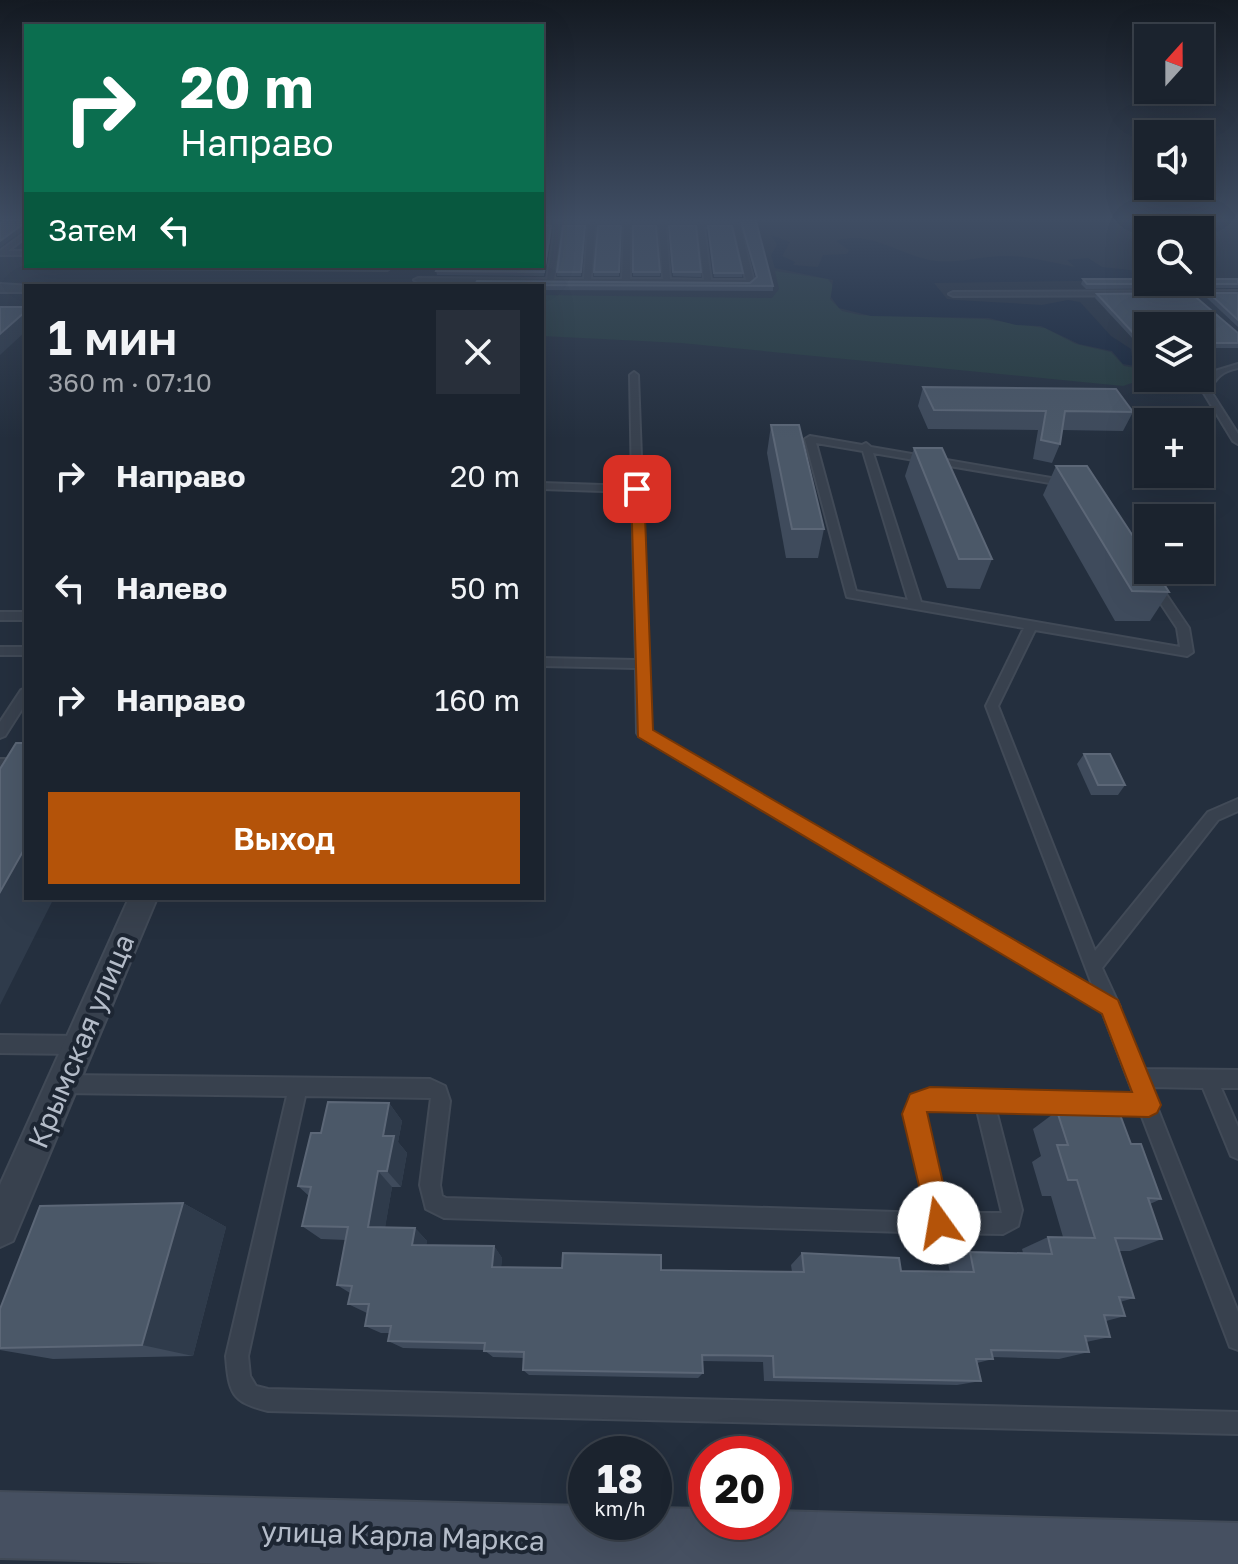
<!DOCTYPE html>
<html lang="ru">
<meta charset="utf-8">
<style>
body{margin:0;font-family:"Golos Text",sans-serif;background:#282f3a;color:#f1f3f6;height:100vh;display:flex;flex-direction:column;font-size:30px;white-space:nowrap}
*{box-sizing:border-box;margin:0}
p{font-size:26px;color:#a0a4aa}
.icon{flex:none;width:44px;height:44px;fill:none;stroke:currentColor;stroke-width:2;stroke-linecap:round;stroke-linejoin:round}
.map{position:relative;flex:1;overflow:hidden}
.panel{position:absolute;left:24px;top:284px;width:520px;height:616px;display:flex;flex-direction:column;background:#1b232e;border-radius:0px;box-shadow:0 8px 32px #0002,0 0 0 2px #39404a}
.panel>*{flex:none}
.guide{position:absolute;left:24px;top:24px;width:520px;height:244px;border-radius:0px;box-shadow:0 8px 32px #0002,0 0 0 2px #39404a;background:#0b6e4f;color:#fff;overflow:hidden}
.needle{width:52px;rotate:21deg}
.tools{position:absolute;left:1134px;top:24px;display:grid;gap:16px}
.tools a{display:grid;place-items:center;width:80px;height:80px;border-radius:0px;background:#1b232e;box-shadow:0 8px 32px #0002,0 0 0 2px #39404a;font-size:40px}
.speed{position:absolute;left:568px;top:1436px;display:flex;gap:16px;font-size:40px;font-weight:700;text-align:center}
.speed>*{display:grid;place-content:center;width:104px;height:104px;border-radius:50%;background:#1b232e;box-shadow:0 8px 32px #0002,0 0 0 2px #39404a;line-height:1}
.speed small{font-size:20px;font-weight:400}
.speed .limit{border:12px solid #d22;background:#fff;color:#111}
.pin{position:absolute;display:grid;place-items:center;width:68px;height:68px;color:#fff;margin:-34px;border-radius:16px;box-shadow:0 4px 12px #0006}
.me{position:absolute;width:88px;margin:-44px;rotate:347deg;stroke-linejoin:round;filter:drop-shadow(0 0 6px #0008)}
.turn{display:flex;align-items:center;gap:28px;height:168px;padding:0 24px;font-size:36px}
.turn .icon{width:104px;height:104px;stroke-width:2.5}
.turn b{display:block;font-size:56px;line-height:68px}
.then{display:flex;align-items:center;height:76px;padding:0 24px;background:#0003;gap:16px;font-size:30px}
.round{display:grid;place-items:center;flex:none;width:84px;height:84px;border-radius:0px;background:#282f3a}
.head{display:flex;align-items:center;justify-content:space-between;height:136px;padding:0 24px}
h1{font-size:48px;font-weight:600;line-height:60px}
.button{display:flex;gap:16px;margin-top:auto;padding:16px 24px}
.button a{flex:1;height:92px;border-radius:0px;background:#b45309;color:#fff;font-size:32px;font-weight:600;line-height:92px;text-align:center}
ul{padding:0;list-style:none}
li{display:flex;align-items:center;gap:24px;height:112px;padding:0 24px}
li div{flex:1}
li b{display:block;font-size:30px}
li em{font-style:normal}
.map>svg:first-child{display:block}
.green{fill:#263c3f}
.water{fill:#17263c}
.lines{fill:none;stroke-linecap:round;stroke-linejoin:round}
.lane-casing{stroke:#414a57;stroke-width:4}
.street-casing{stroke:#414a57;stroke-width:4}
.secondary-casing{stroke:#414a57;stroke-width:4}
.lane{fill:#38414e;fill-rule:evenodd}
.street{fill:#38414e;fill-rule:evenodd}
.secondary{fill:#465061;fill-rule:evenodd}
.wall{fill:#3f4b5c}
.shaded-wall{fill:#2f3b4b}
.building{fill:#4b5868;stroke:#5c6777;stroke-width:2}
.route{fill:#b45309;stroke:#753606;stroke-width:2}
.labels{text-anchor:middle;stroke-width:8;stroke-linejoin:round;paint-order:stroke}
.near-street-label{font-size:28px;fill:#b4bcc9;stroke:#1d2633}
</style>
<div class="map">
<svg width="1238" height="1564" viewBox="0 0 1238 1564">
<rect width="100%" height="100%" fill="#242f3e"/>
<path class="green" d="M775,271l53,8 5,7 -3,13 12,12 18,4 125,4 60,9 31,16 35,8 13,14 24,4v8h52v-14l7,8 -1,12 -71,-2 -12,4 -442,-43 -139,-7v-41l230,3 7,-9z"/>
<path class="water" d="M771,235l19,7 -8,14 13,6 -2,3 25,2 5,-12 24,-1 2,-4 -13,-9c36,-12 65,16 100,20 22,2 44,-4 66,-5 24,-1 50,7 73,11l-8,-7 21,-2 14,9 46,5v8l-214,3 13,16 9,1 86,5 26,-5 12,2 31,34 20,13 1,8 16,11 -25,-4 -11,-13 -33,-7 -38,-18 -25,-1 -27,-7 -118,-2 -32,-8 -8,-11 2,-17 -58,-12 -4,-13 6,-10z"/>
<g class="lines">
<defs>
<g id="lane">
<path d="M556,221h6v2h27v-2h6v2h29v-2h6v2h29v-2h6v2h32v-2h6v2h30v-2h6l15,61 -4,2h-42l-290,-2 -4,-2 4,-2 129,1 8,-52h-13v-4h14zM561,227h27l-4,52h-30zM595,227h29l-2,52h-31zM630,227h29l4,52h-33zM666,227h32l6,53 -34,-1zM704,227h30l12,53h-35z"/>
<path d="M26,232v5l-18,14h18v4h-26v-4z"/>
<path d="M110,266h277l3,2 -3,2 -274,-2z"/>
<path d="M1238,291v4l-285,1 -4,-2 4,-2z"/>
<path d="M1238,364v4c-15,3 -22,9 -28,22l28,44v10l-5,-3 -31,-51 13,-19z"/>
<path d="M634,372l4,3 13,356 442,256 -107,-281 38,-78 -177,-31 -42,-158 5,-3 52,9 4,-2 5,4 221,38 97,143 4,24 -6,4 -152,-26 -37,76 97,245 113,-139 30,-13v12l-20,9 -116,148 18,39 -2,2 24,60 96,1v18h-17l17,39v32l-7,-3 -28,-68 -54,-1 9,18 -1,2 81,205v38l-8,-3 -3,-8 -86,-225 -145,-4 26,100 -4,16 -15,8 -64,-1 -495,-15 -18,-9 -6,-24 11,-87 -126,-2 -57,260 2,20 6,10 12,3 970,23v22l-970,-23c-37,-9 -39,-18 -42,-55l61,-260 -225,-3 -6,-3 -3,-6 3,-6 6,-3 368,4 15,7 5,15 -10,84 2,11 4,2 481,15 -22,-99 6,-19 19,-5 204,5 -32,-84 -463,-275 -2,-3 -1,-65 -94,-2v-8l94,2 -4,-168 -90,-3v-6l90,3 -2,-111zM816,443l47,8 45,149 -52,-9zM873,453l212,36 92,139 3,19 -259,-45zM930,1108l47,2 25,103h-55l-24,-99 2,-4z"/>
<rect x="0" y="612" width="26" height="8"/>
<rect x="0" y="647" width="26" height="8"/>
<path d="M26,688v15l-21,33 -5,2v-16l21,-32z"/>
<rect x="0" y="759" width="26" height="10"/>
<path d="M0,1035l77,1 6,3 3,6 -3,6 -6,3 -77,-1z"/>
</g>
<g id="street">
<path d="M0,284l31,2h-5v6h-26z"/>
<path d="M129,898h28l-144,343 -13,6v-62z"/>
</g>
<path id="secondary" d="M0,1492l586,14v16h68v-14l52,1v13h68v-11l464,12v41h-999l-239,-6z"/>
</defs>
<use href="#lane" class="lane-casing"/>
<use href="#street" class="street-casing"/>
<use href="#secondary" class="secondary-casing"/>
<use href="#lane" class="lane"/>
<use href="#street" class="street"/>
<use href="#secondary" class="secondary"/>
</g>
<g class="wall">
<path d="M740,221h16l17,65v5l-231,-1v-4h-66l274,-3 6,-5z"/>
<path d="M621,226l-2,50h-25v-4z"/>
<path d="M633,226l27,46v4h-27z"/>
<path d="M708,226l35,47 -1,4h-28z"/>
<path d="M552,230l-8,46 -107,-1 -1,-4z"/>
<path d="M585,230l-4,46h-24v-4z"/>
<path d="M669,230l32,42v5l-28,-1z"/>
<path d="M1083,279h155v9l-152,1 -5,-5z"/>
<path d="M1209,293h29v34l-31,-29z"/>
<path d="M1097,294l141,39v15h-36l-2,-2v-20h-52v14h-14l-39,-42z"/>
<path d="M923,387l210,25 -10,19 -61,-1 -2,14 -8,19 -19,-4 5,-29 -110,-1 -10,-23z"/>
<path d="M771,425l53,104 -6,29h-32l-19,-105z"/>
<path d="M914,448l78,111 -12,30 -33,-1 -42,-112z"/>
<path d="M1056,466l113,126 -19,29h-35l-72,-126z"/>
<path d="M1084,754l41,31 -7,10h-27l-14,-31z"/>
<path d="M389,1103l13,18 -4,21 9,11 -6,34h-9l-7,40 30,1 12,13 -1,4 68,1 8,12 -1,9 291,5 -1,-7 11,-12 99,18 49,1 -2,-8 22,-12 53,1 -1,-4 26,-12h15l-12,-41h-9l-10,-34 9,-6 -8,-27 24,-18 74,33 30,55 -11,5 12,35 -32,12h-11l15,47 -14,4 5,14 -19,5 4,16 -24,5 3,10 -30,7 -66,-2v2l-16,4 4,18 -24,4 -193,-4 -1,-19 -61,-1 1,12 -5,5 -169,-3 -6,-5 1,-12 -31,-1 -9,-7 -81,-2 -15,-7 1,-8h-8l-16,-7 2,-13 -19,-9 2,-11 -13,-8 9,-45 -25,-1 -19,-13 7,-30 -11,-10 23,-53z"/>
<path d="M183,1203l43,24 -33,129 -140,3 -53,-9v-41z"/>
</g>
<g class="shaded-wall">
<path d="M26,222v6l-26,19v-6z"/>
<path d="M26,311v20l-26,24v-21z"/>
<path d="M26,846v52h28l-54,107v-113z"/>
<path d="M389,1103l13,18 -4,21 9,11 -6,34 -14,-16 -4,-35z"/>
<path d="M378,1171l14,16 -9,53 -15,-13z"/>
<path d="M183,1203l43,24 -33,129 -51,-11z"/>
<path d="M415,1228l12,13 -3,16 -12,-12z"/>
<path d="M494,1246l8,12 -2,20 -8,-11z"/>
</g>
<g class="building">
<path d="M4,221h22v1l-26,19v-18z"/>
<path d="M741,221h15l17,65 -298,-1 2,-4 273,2 7,-6z"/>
<path d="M542,225l9,1 -7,46 -108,-1 2,-5h104z"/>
<path d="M563,226h22l-4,46h-24z"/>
<path d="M598,226h23l-2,46h-25z"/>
<path d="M633,226h23l4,46h-27z"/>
<path d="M669,226h27l5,46h-28z"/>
<path d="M708,226h24l11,47h-29z"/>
<path d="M1083,279h65v3h52v-3h38v5h-151z"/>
<path d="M1191,293l47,40v10h-33l-5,-5v-12h-52v10h-12l-39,-42z"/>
<path d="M1209,293h29v27z"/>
<path d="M0,307h26v4l-26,23z"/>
<path d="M923,387l193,2 17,23 -68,-1 -5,33 -19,-4 5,-29 -112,-1z"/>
<path d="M771,425h28l25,104h-32z"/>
<path d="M914,448h28l50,111h-33z"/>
<path d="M1056,466h31l61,93v11h7l14,22 -37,-1z"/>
<path d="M16,743h10v103l-26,46v-123z"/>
<path d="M1084,754h26l15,31h-27z"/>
<path d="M328,1102l61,1 -6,33h11l-7,35h-9l-10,56 47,1 -3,17 82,1 -2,21 70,1 1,-15 98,2v15l143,2 -2,-19 97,5 2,13 73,1 -4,-20 82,2 -4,-17 47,1 -18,-58h-9l-11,-35h11l-11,-34 62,1 12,32h10l20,55 -13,-1 14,41 -47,-1 19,60 -15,-1 6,19 -21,-1 6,22 -25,-1 4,16 -98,-2 2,9h-17l5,22 -207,-4 -1,-21 -71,-1 1,18 -180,-3 1,-18 -40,-1 1,-8 -97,-2 3,-15h-26l4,-22h-21l4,-18 -15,-1 11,-58 -46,-1 9,-39 -13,-1 13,-53h10z"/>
<path d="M183,1203l-41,142 -142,3v-39l40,-103z"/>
</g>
<linearGradient id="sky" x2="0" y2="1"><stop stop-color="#141a22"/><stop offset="0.5" stop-color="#3f4d63"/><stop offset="1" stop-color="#3f4d63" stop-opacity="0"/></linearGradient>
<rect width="1238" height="439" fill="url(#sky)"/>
<path class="route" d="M637,485l7,4 9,241 465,270 43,105 -4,8 -8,4 -222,-5 25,111 -4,9 -9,4 -9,-4 -28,-118 8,-20 20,-7 202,5 -30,-78 -464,-277 -7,-248z"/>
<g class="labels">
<g class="near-street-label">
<text transform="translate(81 1041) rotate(-67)" y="10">Крымская улица</text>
<text transform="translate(403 1536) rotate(2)" y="10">улица Карла Маркса</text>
</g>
</g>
</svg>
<div class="tools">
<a><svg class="needle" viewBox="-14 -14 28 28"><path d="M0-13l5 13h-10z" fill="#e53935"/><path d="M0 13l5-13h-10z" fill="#a0a4aa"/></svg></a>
<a><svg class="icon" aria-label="sound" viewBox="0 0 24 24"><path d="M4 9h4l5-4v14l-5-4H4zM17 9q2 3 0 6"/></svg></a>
<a><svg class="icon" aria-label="search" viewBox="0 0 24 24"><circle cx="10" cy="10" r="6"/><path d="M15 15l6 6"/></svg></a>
<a><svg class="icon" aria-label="layers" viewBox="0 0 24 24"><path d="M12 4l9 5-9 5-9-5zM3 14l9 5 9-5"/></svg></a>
<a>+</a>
<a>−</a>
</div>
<div class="speed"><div>18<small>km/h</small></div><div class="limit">20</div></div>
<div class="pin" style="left:637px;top:489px;background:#d93025"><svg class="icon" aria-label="arrive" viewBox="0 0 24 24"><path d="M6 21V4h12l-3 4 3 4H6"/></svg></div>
<svg class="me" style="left:939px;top:1223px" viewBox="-20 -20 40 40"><circle r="19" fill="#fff"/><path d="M0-13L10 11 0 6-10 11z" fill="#b45309"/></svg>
<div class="guide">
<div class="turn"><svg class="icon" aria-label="right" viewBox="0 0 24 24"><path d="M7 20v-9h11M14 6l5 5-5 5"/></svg><div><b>20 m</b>Направо</div></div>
<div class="then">Затем<svg class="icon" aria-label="left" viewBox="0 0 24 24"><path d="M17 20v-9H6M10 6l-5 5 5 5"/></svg></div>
</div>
<section class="panel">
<div class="head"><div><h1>1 мин</h1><p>360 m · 07:10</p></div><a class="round"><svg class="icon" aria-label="close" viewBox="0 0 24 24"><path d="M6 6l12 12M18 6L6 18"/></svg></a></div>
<ul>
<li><svg class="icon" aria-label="right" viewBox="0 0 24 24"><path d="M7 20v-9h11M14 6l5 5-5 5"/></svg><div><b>Направо</b></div><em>20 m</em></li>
<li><svg class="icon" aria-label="left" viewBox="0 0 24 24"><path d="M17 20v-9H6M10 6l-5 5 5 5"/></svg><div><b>Налево</b></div><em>50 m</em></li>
<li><svg class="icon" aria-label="right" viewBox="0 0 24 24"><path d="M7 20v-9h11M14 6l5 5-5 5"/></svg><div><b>Направо</b></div><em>160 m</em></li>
</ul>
<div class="button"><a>Выход</a></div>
</section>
</div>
